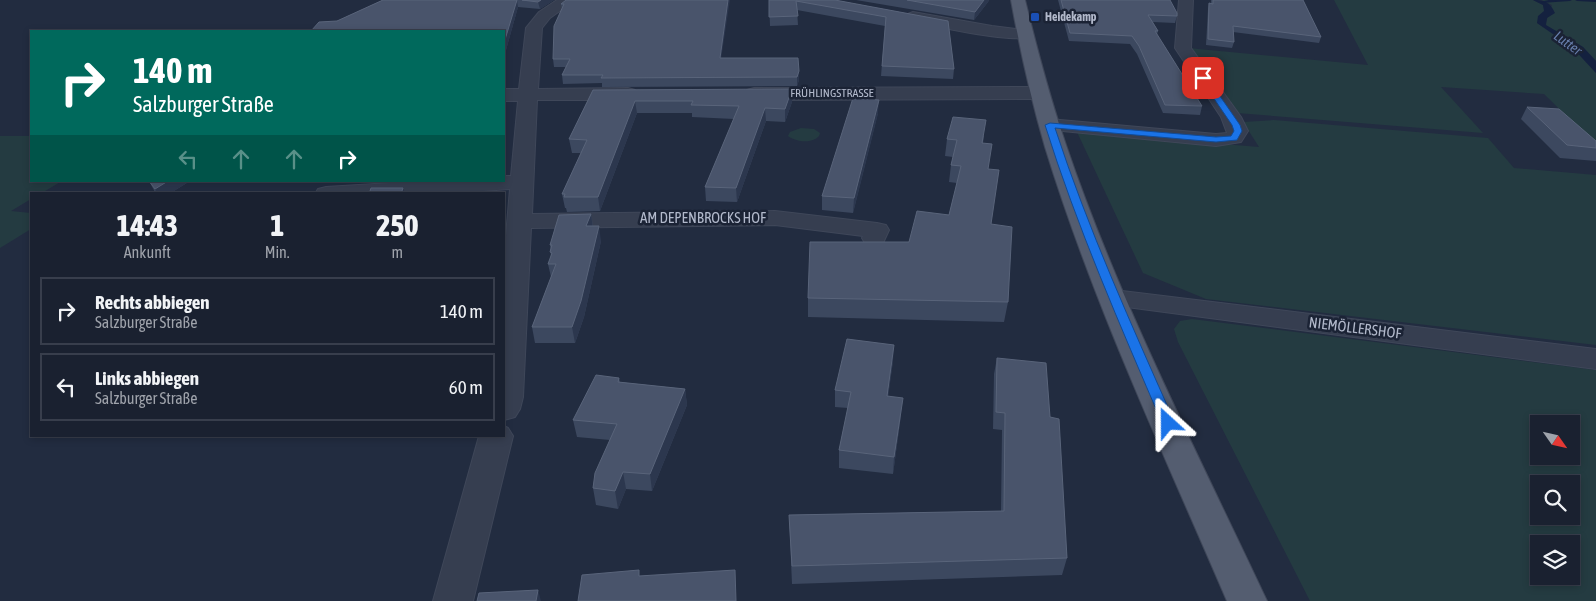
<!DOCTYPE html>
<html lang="de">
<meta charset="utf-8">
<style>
body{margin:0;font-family:"Asap Condensed",sans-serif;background:#232938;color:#f1f3f6;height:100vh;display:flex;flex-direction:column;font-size:19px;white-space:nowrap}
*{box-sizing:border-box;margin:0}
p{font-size:16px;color:#9fa3ab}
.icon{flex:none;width:28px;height:28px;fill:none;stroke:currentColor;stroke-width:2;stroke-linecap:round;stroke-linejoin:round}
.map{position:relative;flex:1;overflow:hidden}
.drawer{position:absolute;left:30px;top:192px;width:475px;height:245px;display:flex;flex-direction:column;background:#1a2130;border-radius:0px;box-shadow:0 2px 8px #0003,0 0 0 1px #383e4c}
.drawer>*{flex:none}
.guide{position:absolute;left:30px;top:30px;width:475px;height:152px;border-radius:0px;box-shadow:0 2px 8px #0003,0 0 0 1px #383e4c;background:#00695c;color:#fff;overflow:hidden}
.needle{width:32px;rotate:124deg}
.buttons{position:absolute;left:1530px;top:415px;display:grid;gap:10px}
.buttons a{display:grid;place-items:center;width:50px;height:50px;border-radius:0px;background:#1a2130;box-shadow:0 2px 8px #0003,0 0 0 1px #383e4c;font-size:25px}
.pin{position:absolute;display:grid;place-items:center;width:42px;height:42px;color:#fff;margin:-21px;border-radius:10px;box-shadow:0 2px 8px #0006}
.me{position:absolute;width:55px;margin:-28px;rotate:336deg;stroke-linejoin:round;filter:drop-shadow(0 0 4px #0008)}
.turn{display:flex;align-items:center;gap:18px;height:105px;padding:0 20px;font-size:22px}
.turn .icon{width:65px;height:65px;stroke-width:2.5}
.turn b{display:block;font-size:35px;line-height:42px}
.lanes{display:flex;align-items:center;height:48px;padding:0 20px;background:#0003;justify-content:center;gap:25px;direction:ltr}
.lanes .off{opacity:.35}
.eta{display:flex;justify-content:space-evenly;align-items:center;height:85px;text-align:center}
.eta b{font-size:30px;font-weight:800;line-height:35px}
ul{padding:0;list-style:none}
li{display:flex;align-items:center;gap:15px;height:68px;margin:0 10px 8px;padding:0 10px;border:2px solid #383e4c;border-radius:0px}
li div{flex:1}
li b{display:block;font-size:19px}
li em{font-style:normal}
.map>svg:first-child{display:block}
.green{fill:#243b41;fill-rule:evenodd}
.water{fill:#14213f}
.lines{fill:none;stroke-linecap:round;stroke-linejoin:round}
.stream{fill:#14213f;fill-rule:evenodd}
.minor-casing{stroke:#3f4759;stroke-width:2}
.major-casing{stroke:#3f4759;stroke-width:2}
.minor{fill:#363e50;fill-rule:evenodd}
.major{fill:#545d70;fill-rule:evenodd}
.wall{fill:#3c485f}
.shaded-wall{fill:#2c374e}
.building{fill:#49546b;stroke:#59647a}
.route{fill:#1a73e8;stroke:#114b97}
.transit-dot{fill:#1a4fb4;stroke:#1b2335;stroke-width:2}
.labels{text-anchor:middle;stroke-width:5;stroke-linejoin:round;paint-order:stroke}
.far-poi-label{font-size:12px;font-weight:bold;fill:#b2b9cb;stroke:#1b2335;text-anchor:start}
.far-street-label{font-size:12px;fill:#b2b9cb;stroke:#1b2335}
.far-water-label{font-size:14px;font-style:italic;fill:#687fad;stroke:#1b2335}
.street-label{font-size:15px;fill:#b2b9cb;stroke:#1b2335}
</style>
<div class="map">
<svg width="1596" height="601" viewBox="0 0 1596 601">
<rect width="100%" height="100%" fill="#222c40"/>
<g class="green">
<path d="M1334,0h199l10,5 2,7 -8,11 35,24 24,26v72l-52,-51 -103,-7 42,46 -246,-20 -49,-65 180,17z"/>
<path d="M1542,0h54v61l-13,-14 -38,-22 7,-20z"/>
<path d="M1274,120l214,18 26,30 82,7v170l-390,-46 -63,-26 -66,-141 182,15 -16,-25z"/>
<path d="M801,128l13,1 6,4 -1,3c-7,8 -23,6 -31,0l2,-4z"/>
<path d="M0,136h31v45h31l-22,13h-9v5l-20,12 20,2v16l-31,19z"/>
<path d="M1192,319l404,51v231h-286l-132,-259 -4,-13 6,-8zM1539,424h32v32h-32zM1539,484h32v32h-32zM1539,544h32v32h-32z"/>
</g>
<path class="water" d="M1533,0c11,0 17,2 22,13l-8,5 -1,7 37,22 13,14v12l-24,-26 -35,-24 1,-7 6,-5 -1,-6z"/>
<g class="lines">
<g class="stream">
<path d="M1549,0h23l-2,1 -29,2 -2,-1z"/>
<path d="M1575,0h21v2l-19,-1z"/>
</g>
<defs>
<g id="minor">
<path d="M557,0h18l-25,18 -8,10 -4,61 90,-1 7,2 2,4 -2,4 -7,2h-91l-5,114 243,-3 102,12 9,2 3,5 -6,13 -9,2 -9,-2 -3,-5 1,-2 -88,-11 -244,3 -8,169 -3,12 -5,8 -11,3v-161l6,-70 -69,5h-126l3,-5 8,-2 97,-6h81v-5h7l7,-75h-14v-12h15l7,-61 13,-16z"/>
<path d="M1179,0h14l-2,48 50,69 7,14 -7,11 -25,4 -174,-17 -3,-4 3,-4 7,-2 167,15 11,-1 -6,-16 -46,-69z"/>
<path d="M913,12l79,14 39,5 2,3 -2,3c-22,6 -99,-11 -123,-17l-3,-3 3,-3z"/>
<path d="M1040,87l7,2 2,4 -2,4 -7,2 -286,1 -7,-2 -2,-4 2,-4 7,-2z"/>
<path d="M1114,290l482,59v20l-492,-65 -4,-6 4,-6z"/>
<path d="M504,426l4,2 5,8 -40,165h-40l46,-165h25z"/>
</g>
<path id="major" d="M1011,0h14c12,49 25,98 41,145 53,156 131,307 201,456h-40c-64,-149 -134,-298 -182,-454 -14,-48 -25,-97 -34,-147z"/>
</defs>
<use href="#minor" class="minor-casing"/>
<use href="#major" class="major-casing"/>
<use href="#minor" class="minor"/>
<use href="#major" class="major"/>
</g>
<g class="wall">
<path d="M383,0h171l-14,9 -22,-2 -12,43 -2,3v-22l-167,-10z"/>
<path d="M566,0l156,58h76l1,22 -2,6 -195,1v-4l-39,1 -1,-9 4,-8h-12l-1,-8 9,-50 -1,-5z"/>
<path d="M769,0h66l113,21 6,48 -1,10 -72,-3 4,-50 -88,-16 1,15 -28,1z"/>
<path d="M856,0h133l-1,2 -14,18z"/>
<path d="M1058,0h112l7,16 -2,7 -22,-1 5,9 -1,4 45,71 -2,9 -37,-2 -26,-59 -7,-10 -61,-3z"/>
<path d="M1211,0h92l18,37 -2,6 -86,-11 1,10 -2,6 -26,-3 2,-36 1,-6 2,1z"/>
<path d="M593,90l199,12 -7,20 -19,-1 -29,81 -31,-1 -1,-14 29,-68 -42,-2v-4h-55l-37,98 -33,1 -1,-4h-1l-3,-14 19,-41h-9l-3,-14z"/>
<path d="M1527,107l69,34v20l-36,-3 -39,-39z"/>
<path d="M878,113l-25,100 -31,-3v-14z"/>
<path d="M984,136l-1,7 5,26 3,55 17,78 -4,20 -196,-5v-19l101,-56 40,-27 8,-32 -8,-1 2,-17 2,-8 -8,-1 2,-17z"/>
<path d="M149,181h41l-21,13h-13z"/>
<path d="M591,214l2,12 8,15 -17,76 -9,26h-40l-3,-16 19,-50 -3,-13 3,-6 -1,-13z"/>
<path d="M997,358l53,59 17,141 -5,17 -270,9 -3,-69 212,-4 1,-81 -9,-1 1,-55z"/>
<path d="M893,361l-5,35 13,19 -8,59 -54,-6v-18l9,-42 -13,-1v-17z"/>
<path d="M619,378l1,4 65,7 2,16 -35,86 -26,-2 -8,20 -22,-4 -3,-17 17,-48 -33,-3 -4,-17z"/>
</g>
<g class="shaded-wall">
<path d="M517,0l1,7 -12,43 -2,3v-10z"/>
<path d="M541,0h13l-14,9 -2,-7z"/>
<path d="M728,0h2l-10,66v-8z"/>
<path d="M984,0h5l-1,2 -14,18 1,-8z"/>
<path d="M799,71v9l-2,6v-9z"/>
<path d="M792,89v13l-7,20v-13z"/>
<path d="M879,100l-1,13 -25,100 1,-15z"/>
<path d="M635,101l2,12 -37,98 -2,-14z"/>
<path d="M765,108l1,13 -29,81 -1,-14z"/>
<path d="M168,181h22l-21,13h-12l-2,-5z"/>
<path d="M403,188l2,6h-4z"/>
<path d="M591,214l2,15 -7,-3z"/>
<path d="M599,226l2,15 -17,76 -9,26 -3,-16z"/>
<path d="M894,345l-1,16 -7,52 1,-17z"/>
<path d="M685,389l2,16 -35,86 -2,-17z"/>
<path d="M903,398l-2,17 -8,59 1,-17z"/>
<path d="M623,472l3,17 -8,20 -3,-18z"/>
<path d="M538,590l3,11h-5z"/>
</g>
<g class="building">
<path d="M383,0h134l-13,43v-12h-193l8,-9 18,-1z"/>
<path d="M522,0h19l-3,2z"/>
<path d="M566,0h162l-8,58h78l1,13 -2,6 -196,1 2,-3h-41l8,-16h-17l1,-33 10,-22h-3z"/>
<path d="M769,0h66l113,21 6,48 -72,-3 4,-49 -90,-16 2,15 -29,1z"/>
<path d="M907,0h77l-9,12z"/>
<path d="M1061,0h109l7,13v3l-29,-1 10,16h-3l47,75 -37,-1 -26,-59 -7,-10 -62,-3z"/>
<path d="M1213,0h90l18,37 -88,-11 1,16 -26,-3 1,-36 4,1z"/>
<path d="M792,89l-7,20 -20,-1 -29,80 -31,-1 34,-81 -48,-1 2,-4h-58l-37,96h-34l1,-3h-3l25,-54 -18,-1 24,-49z"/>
<path d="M853,98l26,2 -25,98 -32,-2z"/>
<path d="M1527,107l32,2 37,32v7l-29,-3z"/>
<path d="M953,117l33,3 -4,23 10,1 -4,25 11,1 -8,54 21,3 -4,75 -200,-4 2,-56h99l8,-31 32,4 12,-49 -10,-1 6,-25 -10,-1z"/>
<path d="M149,181h19l-13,8z"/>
<path d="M371,188h32l-2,6h-32z"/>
<path d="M591,214l-5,12h13l-18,75 -9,26h-40l24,-63h-8l4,-11 -2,-1 2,-7h-2l9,-30z"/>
<path d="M847,339l47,6 -7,51 16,2 -9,59 -55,-7 12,-58 -16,-2z"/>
<path d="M997,358l49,5 4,54 9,2 8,139 -275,8 -3,-51 215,-4 1,-98 -9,-1z"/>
<path d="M596,375l23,3 -1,4 67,7 -35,85 -27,-2 -8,19 -22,-3 2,-15 22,-49 -44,-4z"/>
<path d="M639,570v6l96,-6 1,31h-158l4,-26z"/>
<path d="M538,590l-2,11h-59l2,-8z"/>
</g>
<path class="route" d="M1201,76h5l34,49 2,6 -5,9 -21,2 -161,-14c33,101 77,198 120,295l-2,3h-9l-2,-3c-42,-98 -85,-196 -117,-298l5,-2 166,14 15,-1 3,-5 -2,-6 -32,-47z"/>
<rect class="transit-dot" x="1030" y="12" width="10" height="10" rx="2.5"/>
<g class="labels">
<g class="far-poi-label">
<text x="1045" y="21">Heidekamp</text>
</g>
<g class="far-street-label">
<text x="832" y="97">FRÜHLINGSTRASSE</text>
</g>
<g class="far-water-label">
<text transform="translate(1568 43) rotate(36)" y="5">Lutter</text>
</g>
<g class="street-label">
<text x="703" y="223">AM DEPENBROCKS HOF</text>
<text transform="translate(1355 328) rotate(7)" y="5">NIEMÖLLERSHOF</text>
</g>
</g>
</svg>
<div class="buttons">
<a><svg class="needle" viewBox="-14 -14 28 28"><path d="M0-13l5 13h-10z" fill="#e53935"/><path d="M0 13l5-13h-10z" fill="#9fa3ab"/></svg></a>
<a><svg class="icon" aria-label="search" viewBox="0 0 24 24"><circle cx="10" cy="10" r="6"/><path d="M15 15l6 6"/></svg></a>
<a><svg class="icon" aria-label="layers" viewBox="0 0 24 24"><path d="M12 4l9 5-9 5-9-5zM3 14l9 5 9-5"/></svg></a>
</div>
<div class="pin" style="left:1203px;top:78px;background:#d93025"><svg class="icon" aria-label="arrive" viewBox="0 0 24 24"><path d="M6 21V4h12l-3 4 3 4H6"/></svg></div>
<svg class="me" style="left:1168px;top:423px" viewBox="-20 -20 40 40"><path d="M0-17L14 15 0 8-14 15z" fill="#1a73e8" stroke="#fff" stroke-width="4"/></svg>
<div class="guide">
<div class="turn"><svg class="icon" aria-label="right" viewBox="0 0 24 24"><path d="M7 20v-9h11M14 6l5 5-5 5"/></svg><div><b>140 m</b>Salzburger Straße</div></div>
<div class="lanes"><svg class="icon off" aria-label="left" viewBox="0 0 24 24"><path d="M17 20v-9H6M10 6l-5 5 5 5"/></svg><svg class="icon off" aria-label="ahead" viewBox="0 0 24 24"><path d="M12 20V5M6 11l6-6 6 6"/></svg><svg class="icon off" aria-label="ahead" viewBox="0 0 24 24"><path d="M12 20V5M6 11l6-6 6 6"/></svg><svg class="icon" aria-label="right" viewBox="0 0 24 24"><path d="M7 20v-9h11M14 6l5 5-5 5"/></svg></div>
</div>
<section class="drawer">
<div class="eta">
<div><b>14:43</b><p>Ankunft</p></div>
<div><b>1</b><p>Min.</p></div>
<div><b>250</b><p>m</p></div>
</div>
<ul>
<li><svg class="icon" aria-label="right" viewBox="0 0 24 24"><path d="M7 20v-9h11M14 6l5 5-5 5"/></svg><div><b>Rechts abbiegen</b><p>Salzburger Straße</p></div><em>140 m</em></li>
<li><svg class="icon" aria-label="left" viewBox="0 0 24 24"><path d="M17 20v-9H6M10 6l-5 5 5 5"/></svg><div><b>Links abbiegen</b><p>Salzburger Straße</p></div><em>60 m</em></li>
</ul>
</section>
</div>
